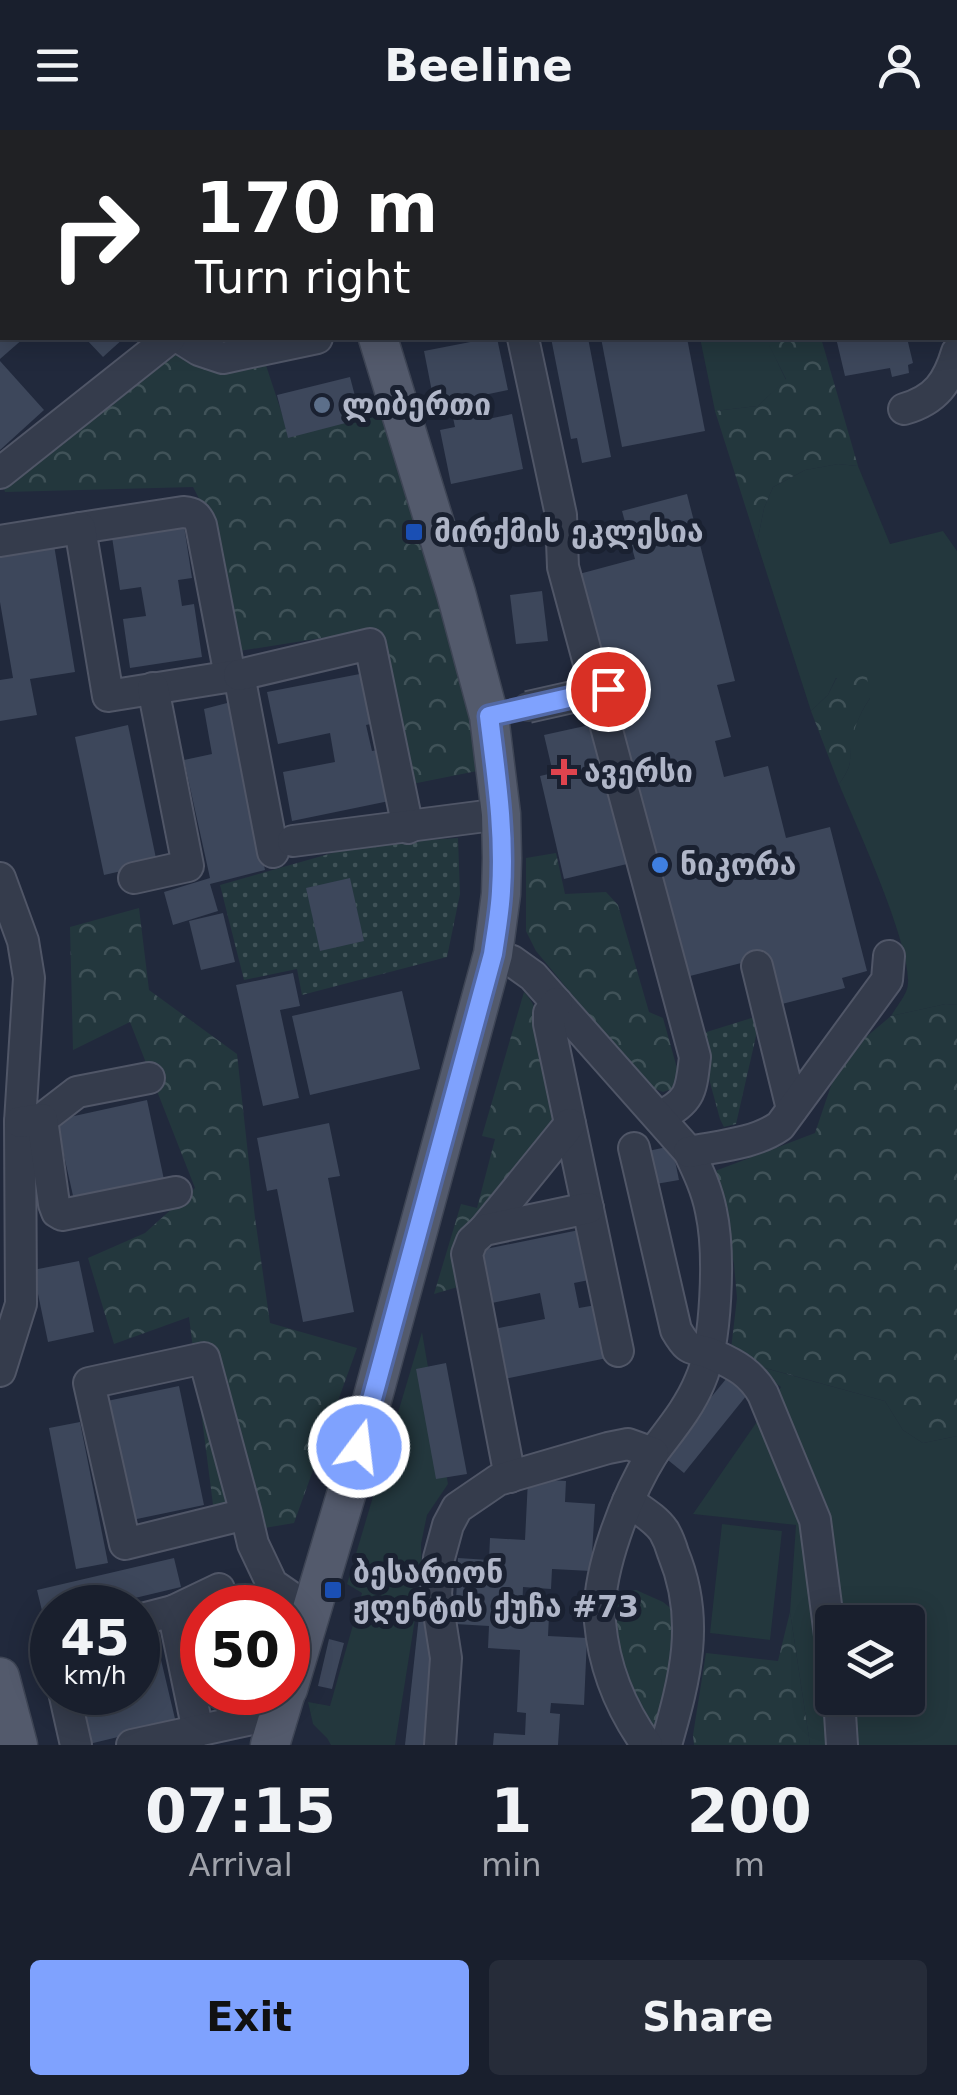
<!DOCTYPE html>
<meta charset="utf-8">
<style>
body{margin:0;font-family:"DejaVu Sans","Noto Sans Georgian",sans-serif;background:#262c39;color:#f1f3f6;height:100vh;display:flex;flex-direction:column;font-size:38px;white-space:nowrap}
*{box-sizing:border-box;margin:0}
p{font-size:32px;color:#9fa2aa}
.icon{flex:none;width:55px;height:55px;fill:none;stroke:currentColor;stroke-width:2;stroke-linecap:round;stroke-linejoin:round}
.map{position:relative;height:1615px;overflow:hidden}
.side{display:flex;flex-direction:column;background:#191f2d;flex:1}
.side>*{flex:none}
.top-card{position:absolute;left:0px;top:0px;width:958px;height:210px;box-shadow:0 5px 25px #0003,0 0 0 2px #373d49;background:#202124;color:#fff;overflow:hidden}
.buttons{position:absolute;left:815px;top:1475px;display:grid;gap:20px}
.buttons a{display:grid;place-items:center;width:110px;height:110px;border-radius:10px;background:#191f2d;box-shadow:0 5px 25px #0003,0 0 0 2px #373d49;font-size:50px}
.speed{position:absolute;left:30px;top:1455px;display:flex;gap:20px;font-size:50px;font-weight:700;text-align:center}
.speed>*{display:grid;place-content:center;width:130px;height:130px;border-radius:50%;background:#191f2d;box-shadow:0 5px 25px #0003,0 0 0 2px #373d49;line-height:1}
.speed small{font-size:25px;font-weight:400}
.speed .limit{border:15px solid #d22;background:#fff;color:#111}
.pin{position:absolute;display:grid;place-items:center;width:85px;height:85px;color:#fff;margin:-42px;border:5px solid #fff;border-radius:50%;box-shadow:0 2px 10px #0007}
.me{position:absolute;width:110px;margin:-55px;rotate:15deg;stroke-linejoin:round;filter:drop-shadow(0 0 8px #0008)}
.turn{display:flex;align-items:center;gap:35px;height:210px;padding:0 30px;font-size:45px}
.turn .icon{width:130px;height:130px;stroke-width:2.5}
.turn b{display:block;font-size:70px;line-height:85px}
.eta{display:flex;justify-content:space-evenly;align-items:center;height:170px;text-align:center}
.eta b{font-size:60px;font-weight:800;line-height:70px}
.cta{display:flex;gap:20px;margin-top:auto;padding:20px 30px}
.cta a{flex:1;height:115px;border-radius:10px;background:#7fa2fe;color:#111;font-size:40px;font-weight:800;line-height:115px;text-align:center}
.cta a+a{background:#262c39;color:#f1f3f6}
header{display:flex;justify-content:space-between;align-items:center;height:130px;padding:0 30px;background:#191f2d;font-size:45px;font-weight:800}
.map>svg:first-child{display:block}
.grass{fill:#23373d;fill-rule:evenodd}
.forest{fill:url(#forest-crowns)}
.garden{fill:url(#garden-dots)}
.building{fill:#3d475b}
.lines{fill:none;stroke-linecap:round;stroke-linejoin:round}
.minor-casing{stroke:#505667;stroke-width:34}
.major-casing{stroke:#3e4555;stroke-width:41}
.minor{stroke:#353c4c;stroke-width:30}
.major{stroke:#535a6c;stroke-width:38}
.minor-bridge-casing{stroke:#505667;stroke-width:34;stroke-linecap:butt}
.minor-bridge{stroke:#353c4c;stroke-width:30}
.route-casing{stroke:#5369a5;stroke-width:25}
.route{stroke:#7fa2fe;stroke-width:18}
.service-dot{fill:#5c6f8a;stroke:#1a2131;stroke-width:4}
.transit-dot{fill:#1a4fb4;stroke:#1a2131;stroke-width:4}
.health-dot{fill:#e0444e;stroke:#1a2131;stroke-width:4}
.shop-dot{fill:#3f7fe0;stroke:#1a2131;stroke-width:4}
.labels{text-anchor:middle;stroke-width:10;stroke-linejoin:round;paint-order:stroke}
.poi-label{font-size:30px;font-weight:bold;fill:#b0b6c8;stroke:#1a2131;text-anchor:start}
</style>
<header><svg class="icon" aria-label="menu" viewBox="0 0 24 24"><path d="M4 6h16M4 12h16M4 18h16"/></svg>Beeline<svg class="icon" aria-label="person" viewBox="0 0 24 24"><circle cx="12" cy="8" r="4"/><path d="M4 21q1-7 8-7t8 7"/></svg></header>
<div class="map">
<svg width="957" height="1615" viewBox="0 0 957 1615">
<defs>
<pattern id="forest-crowns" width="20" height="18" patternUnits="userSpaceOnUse" patternTransform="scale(2.5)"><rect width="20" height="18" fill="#23373d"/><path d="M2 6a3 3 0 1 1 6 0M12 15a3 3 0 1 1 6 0" fill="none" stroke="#405258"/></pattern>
<pattern id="garden-dots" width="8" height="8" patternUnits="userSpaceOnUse" patternTransform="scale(2.5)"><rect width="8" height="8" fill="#23373d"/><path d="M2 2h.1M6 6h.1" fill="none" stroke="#405258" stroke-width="1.8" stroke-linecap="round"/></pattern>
</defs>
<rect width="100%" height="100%" fill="#21293c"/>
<g class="grass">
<path d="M700,208h45l24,6 17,36 -28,26 -43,5z"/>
<path d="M838,334l20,2 32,78 53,-13 14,20v454l-11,-1 -55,12c5,-9 13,-18 16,-27 10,-33 -53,-168 -68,-205 17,-24 8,-23 13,-48 4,-14 10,-26 18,-38l-34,-20 -8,17 -17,16 -54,-168 7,-35 9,-21 32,-17z"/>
<path d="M422,1202l26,152 -21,31 -6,29 1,31 -27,170h-64l-4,-7 -14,-14 -5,-22 22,4 32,-113 -15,-9z"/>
<path d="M746,1233l139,38 18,29 20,13 34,-7v309h-147l-20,-133 6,-87 -103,-11 88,-127zM832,1492h76v76h-76z"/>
<path d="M722,1394l60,7 -12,109 -60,-7z"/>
</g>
<g class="forest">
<path d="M143,208h114l26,79 100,1 73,197 21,156 -75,15 -36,-155 -133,21 -28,-142 -12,-23 -188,5 -5,-18 47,-40z"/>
<path d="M745,208h76l37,128 -20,-2 -33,6 -32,17 -9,21 -7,35 -42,-132 43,-5 28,-27 -17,-34z"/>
<path d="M855,538l12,9 3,21c-8,12 -14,24 -17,38 -6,25 3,24 -14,48l-28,-73 17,-16 8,-16z"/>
<path d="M556,723l9,41 41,-2 12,13 31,107 14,6 17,61 -5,9 -12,4 -15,-6 -112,-135 -10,-20v-73z"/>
<path d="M139,778l10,82 88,64 18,164 15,105 87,25 -63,175 -77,13 -28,-219 -75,27 -26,-86 57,-25 50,-45 -65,-166 -57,28 -3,-123z"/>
<path d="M524,862c24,24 27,85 33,119l-5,13 -91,162 -27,8 27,-90 16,4 18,-69 -13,-3z"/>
<path d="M946,874l11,1v431l-34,7 -20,-13 -18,-29 -155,-43 7,-60 -3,-34 -19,-93 100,-38 25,-74 51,-43z"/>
<path d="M636,1460l27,12 11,9 5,28 -24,94 -7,-5 -31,-68 -4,-56 6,-11z"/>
<path d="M790,1482l20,133h-116l-1,-10 13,-82 72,8z"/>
</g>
<g class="garden">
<path d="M458,708l2,56 -13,63 -145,38 -5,-26 -53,11 -24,-95 144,-41z"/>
<path d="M758,886l1,7 -23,101 -12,3 -4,-8 -23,-84z"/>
</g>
<g class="building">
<path d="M0,208h24l-24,21z"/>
<path d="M85,208h39l-21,19z"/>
<path d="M491,208h6l11,52 -24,5 4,24 24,-5 11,55 -72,15 -11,-54 15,-3 -6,-28 -15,3 -10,-51z"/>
<path d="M551,208h37l23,119 -29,6 -5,-25 -6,1z"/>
<path d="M601,208h86l18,93 -83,16z"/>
<path d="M836,208h71l6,25 -5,2 1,8 -17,4 -2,-9 -45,8z"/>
<path d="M0,231l44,49 -44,40z"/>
<path d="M350,247l11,42 -73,19 -11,-43z"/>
<path d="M687,364l48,187 -18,4 14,52 -16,4 9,36 44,-11 18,72 44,-11 37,144 -25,7 3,10 -67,17 -13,-48 -83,21 -103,-404 56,-15 -13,-48z"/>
<path d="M184,396l8,52 -14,2 4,26 12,-2 8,53 -72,11 -7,-49 23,-3 -5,-29 -21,3 -8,-53z"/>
<path d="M54,415l21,127 -45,7 7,36 -37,6v-41l13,-2 -13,-76v-49z"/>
<path d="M542,461l6,50 -32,3 -6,-49z"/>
<path d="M370,542l10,50 -14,3 6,26 11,-2 11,51 -102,21 -9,-49 52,-10 -5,-29 -52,11 -11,-52z"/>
<path d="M231,572l34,168 -55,14 8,27 -45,14 -9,-33 46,-14 -26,-118 28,-6 -8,-45z"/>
<path d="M594,594l33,140 -63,15 -24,-103 13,-3 -9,-38z"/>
<path d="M128,595l29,138 -53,12 -29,-138z"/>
<path d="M350,748l14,63 -44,10 -14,-63z"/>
<path d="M223,783l12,49 -34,8 -12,-49z"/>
<path d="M293,843l7,33 -20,4 19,88 -36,8 -27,-121z"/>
<path d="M402,861l18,78 -110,26 -18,-79z"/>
<path d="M147,970l19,89 -90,20 -20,-89z"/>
<path d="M329,993l11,53 -12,2 26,134 -51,10 -26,-133 -10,2 -10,-53z"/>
<path d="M672,1016l7,34 -29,5 -7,-33z"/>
<path d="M579,1100l10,50 -15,3 5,25 17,-3 11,53 -103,21 -10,-50 51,-10 -5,-26 -53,11 -11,-53z"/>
<path d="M79,1131l15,71 -46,10 -15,-72z"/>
<path d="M446,1233l21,111 -31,5 -20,-110z"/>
<path d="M735,1238l20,17 -71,88 -21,-17z"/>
<path d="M179,1256l25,119 -72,15 -25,-119z"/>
<path d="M80,1292l28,141 -32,6 -27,-141z"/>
<path d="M528,1349l38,2 -1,21 30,2 -4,67 -39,-2 -1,20 -28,-2 -1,28 27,1 -1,20 39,2 -3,67 -33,-2 -1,10 10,1 -2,31h-65l1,-12 31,2 1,-22 -9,-1 3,-62 -32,-2 1,-22 -34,-2 3,-66 31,2 1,-22 35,2z"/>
<path d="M174,1428l7,29 -88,21h-41v9l-8,2 -7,-29z"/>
<path d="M420,1477l15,3 -5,135h-25z"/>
<path d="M329,1509l15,4 -12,46 -14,-3z"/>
<path d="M157,1513l19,80 -91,22 -12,-53h65v-45z"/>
</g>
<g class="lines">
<defs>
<g id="minor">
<path d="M517,0v2"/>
<path d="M602,0l1,2"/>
<path d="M0,4l2,2"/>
<path d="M180,208l19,12 24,8 94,-20"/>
<path d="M523,208l38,177 2,52 132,490c-4,33 -3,44 -36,60"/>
<path d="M904,279c32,-9 44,-27 53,-57"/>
<path d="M0,343l170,-135"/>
<path d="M80,398l103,-16c10,1 14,3 18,13l29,151"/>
<path d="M0,411l80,-13 28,168 131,-21 34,177"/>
<path d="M239,545l131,-31 38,184"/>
<path d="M293,711l208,-27"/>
<path d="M0,748l23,63 6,37 -9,144 1,182 -21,67"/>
<path d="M134,748l54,-12 -35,-178"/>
<path d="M493,824l19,7 21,15 156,176c9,19 18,38 22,59 9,41 6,132 -11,170 -11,27 -30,49 -47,72"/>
<path d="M757,836l35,143"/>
<path d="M557,873l-8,10v11l69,327"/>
<path d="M42,989l35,-27 72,-14"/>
<path d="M20,992l22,-3 12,85 3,8 5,3 114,-23"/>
<path d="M634,1018l42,182c15,26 16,15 38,25 22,10 37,18 49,39l52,126 17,131"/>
<path d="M689,1022c30,-6 65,-8 91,-26l107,-146 2,-24"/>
<path d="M484,1100l86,-106"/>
<path d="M510,1347l-43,-223 5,-13 12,-11 104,-22"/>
<path d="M628,1371c12,9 27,17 36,30 4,7 7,15 9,22 28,67 12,125 -7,192"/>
<path d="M246,1384l-42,-156 -115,25 36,161 121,-30 7,30 19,40 39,27"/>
<path d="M173,1481l46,-22"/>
<path d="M138,1490l35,-9 25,120"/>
<path d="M52,1511v1"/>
<path d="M64,1562l12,53"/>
<path d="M839,1568l3,47"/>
<path d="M132,1615l148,-32"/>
<path d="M440,1615l6,-87 -10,-64 3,-36 9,-33 9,-17 41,-28 110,-32 20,-4 25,9c-26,42 -57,119 -53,169 4,45 21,87 47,123"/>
</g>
<g id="major">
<path d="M323,0l1,2"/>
<path d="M0,1547l18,68"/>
<path d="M288,1559l61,-204 144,-531 8,-60 1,-36 -1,-44 -12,-98 -33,-123 -78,-255"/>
<path d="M270,1615l16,-53"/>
</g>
</defs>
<use href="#minor" class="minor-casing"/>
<use href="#major" class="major-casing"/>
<use href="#minor" class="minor"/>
<use href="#major" class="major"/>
<defs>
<path id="minor-bridge" d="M528,577l80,-18"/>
</defs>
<use href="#minor-bridge" class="minor-bridge-casing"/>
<use href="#minor-bridge" class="minor-bridge"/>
</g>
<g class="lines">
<defs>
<path id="route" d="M359,1317l134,-493c3,-21 7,-42 8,-63 4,-59 -5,-117 -12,-175l119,-27"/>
</defs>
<use href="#route" class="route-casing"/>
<use href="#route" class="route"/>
</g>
<circle class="service-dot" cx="322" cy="275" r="10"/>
<g class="transit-dot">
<rect x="404" y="392" width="20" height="20" rx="5"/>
<rect x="323" y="1450" width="20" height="20" rx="5"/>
</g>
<path class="health-dot" d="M559 627h10v10h10v10h-10v10h-10v-10h-10v-10h10z"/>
<circle class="shop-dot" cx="660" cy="735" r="10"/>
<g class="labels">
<g class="poi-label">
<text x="342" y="285">ლიბერთი</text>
<text x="434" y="412">მირქმის ეკლესია</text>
<text x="584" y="652">ავერსი</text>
<text x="680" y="745">ნიკორა</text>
<text x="353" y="1453">ბესარიონ<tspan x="353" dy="34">ჟღენტის ქუჩა #73</tspan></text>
</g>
</g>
</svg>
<div class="buttons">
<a><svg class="icon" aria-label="layers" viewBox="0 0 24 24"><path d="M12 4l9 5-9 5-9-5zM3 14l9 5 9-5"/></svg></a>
</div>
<div class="speed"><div>45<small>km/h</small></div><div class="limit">50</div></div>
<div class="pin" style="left:608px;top:559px;background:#d93025"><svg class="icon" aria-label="arrive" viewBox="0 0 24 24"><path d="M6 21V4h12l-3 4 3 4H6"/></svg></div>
<svg class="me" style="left:359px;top:1317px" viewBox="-20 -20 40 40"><circle r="17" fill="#7fa2fe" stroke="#fff" stroke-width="3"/><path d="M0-11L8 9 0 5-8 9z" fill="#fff"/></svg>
<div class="top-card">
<div class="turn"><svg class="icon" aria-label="right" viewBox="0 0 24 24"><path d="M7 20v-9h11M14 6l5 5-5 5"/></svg><div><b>170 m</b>Turn right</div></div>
</div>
</div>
<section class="side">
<div class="eta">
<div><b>07:15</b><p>Arrival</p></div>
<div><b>1</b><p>min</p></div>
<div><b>200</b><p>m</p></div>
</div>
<div class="cta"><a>Exit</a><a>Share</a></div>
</section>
